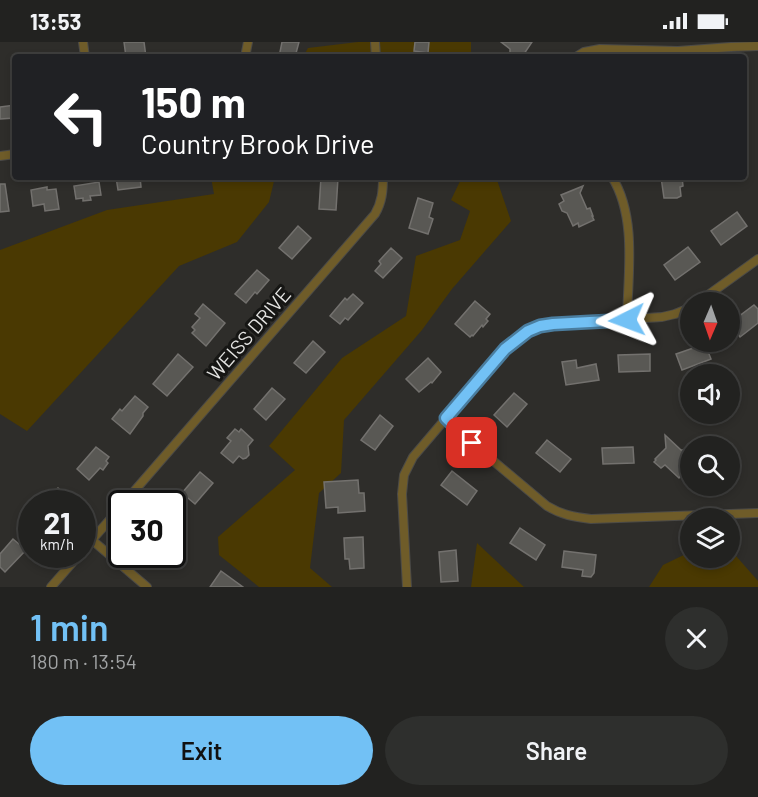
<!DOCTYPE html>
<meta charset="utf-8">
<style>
body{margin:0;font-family:Barlow,sans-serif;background:#2e2f2d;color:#f1f3f6;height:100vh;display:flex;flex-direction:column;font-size:22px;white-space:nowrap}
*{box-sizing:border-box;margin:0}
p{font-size:20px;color:#a2a4a5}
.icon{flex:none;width:33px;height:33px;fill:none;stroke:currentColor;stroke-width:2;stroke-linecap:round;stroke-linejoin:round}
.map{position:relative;height:545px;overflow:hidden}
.panel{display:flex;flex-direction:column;background:#222220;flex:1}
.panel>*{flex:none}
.top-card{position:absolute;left:12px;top:12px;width:735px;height:126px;border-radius:6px;box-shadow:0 3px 9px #0003,0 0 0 2px #3f3f3e;background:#202124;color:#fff;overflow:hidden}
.needle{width:39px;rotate:182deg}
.fabs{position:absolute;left:680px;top:250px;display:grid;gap:12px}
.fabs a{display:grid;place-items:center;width:60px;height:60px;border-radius:50%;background:#222220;box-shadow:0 3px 9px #0003,0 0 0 2px #3f3f3e;font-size:30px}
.speed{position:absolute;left:18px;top:448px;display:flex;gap:12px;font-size:30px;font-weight:700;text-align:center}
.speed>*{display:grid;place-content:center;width:78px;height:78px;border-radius:50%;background:#222220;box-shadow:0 3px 9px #0003,0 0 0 2px #3f3f3e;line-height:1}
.speed small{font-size:15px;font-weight:400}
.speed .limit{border:3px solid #111;border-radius:9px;background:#fff;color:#111}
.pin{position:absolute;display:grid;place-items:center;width:51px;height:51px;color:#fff;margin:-26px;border-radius:12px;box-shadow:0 3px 9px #0006}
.me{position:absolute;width:66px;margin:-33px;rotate:267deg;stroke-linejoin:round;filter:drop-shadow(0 0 4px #0008)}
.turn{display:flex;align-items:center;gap:21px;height:126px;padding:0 30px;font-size:27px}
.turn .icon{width:78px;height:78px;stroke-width:2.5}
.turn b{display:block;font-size:42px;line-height:51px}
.round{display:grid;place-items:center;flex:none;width:63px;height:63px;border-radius:32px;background:#2e2f2d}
.overview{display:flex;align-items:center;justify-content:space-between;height:102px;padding:0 30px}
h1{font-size:36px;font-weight:600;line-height:45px;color:#72c1f5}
.action{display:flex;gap:12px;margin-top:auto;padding:12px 30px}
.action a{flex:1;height:69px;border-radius:36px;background:#72c1f5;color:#111;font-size:24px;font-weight:600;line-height:69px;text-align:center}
.action a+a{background:#2e2f2d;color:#f1f3f6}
.status{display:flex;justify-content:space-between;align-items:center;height:42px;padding:0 30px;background:#222220;direction:ltr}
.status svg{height:16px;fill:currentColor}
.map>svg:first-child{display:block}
.green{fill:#4a3902}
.building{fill:#595854;stroke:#73716e;stroke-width:1.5}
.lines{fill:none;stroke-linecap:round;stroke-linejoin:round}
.minor-casing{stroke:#4b4a47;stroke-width:10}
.minor{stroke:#6f5c29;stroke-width:8}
.route-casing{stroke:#4a7d9f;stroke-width:15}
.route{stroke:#72c1f5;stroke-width:10}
.labels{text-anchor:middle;stroke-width:6;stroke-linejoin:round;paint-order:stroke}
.street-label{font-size:20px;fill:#e4e4e2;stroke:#161614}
</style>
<div class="status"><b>13:53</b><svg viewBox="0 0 49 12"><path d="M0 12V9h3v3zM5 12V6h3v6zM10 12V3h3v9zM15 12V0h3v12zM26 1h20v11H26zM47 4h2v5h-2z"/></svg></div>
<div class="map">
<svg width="758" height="545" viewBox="0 0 758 545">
<rect width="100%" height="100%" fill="#2e2d2a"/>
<g class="green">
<path d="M358,0h113v15h-168l5,-9z"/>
<path d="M211,135h64l-6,25 -32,40 -58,24 -152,165 -27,-17v-164l107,-40 107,-16z"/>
<path d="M462,135h34l15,44 -59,68 -30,41 -78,90 -3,53 -22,20 -9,75 22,19h-73l-40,-32 -1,-18 77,-67 -26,-24 73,-88 64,-42 10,-60 44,-16 10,-29 -19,-11z"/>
<path d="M477,501l47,44h-53z"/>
<path d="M729,506l29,33v6h-109l14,-22 27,-13v6h39z"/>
</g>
<g class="building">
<path d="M124,0h20l2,15h-20z"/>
<path d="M282,0h17l-4,15h-16z"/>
<path d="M415,0h14l-1,11 -14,-2z"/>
<path d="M501,0h31l-10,15 -9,-1 -3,-2v-5z"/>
<path d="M15,63v13l-15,1v-12z"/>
<path d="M116,135h24l1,10 -23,3z"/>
<path d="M321,135l17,1 -2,32 -17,-1z"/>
<path d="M661,135h21l1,9 -3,1 1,9 -4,2h-13z"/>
<path d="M99,140l2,13 -11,1 1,4 -8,1v-3l-7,1 -2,-13z"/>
<path d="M0,142h5l4,27 -9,1z"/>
<path d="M583,144l-3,7 7,16 3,-1 3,8h-1l2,4 -15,7 -1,-4 -5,3 -6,-13 -5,-2 -3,-7 5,-3 -3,-6z"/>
<path d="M47,145v3l9,-1 3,20 -14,2 -1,-7 -11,2 -2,-16z"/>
<path d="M418,156l15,5 -4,14 4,2 -5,15 -19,-6z"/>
<path d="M737,170l10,14 -26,19 -10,-14z"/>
<path d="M298,184l13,12 -19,21 -13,-11z"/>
<path d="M688,205l12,15 -25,18 -11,-15z"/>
<path d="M391,206l11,10 -19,20 -8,-7 6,-7 -2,-3z"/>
<path d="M257,228l12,10 -12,14 -2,-2 -9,11 -11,-9z"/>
<path d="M353,252l10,9 -15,17 -3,-2 -5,6 -10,-8 15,-18 2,2z"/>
<path d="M475,259l15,13 -4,5 2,2 -5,6 -1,-2 -9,11 -1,-1 -2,2 -15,-13z"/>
<path d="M203,262l22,19 -19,23 -14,-13 3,-3 -3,-3 8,-9 -5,-4z"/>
<path d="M754,263l4,4v14l-18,14 -10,-14z"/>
<path d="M313,299l12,11 -19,21 -12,-10z"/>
<path d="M705,302l6,15 -29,11 -6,-16z"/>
<path d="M178,312l15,13 -26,29 -14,-12z"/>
<path d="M650,312v17l-31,1 -1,-17z"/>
<path d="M428,316l13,14 -9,11 -1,-1 -12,10 -13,-13z"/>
<path d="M576,318l1,8 19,-4 3,16 -33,5 -4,-23z"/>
<path d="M272,346l13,11 -19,21 -12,-11z"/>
<path d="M514,351l13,11 -20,23 -13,-12z"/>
<path d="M135,354l13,11 -5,6v3l-13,18 -18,-15 8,-10 2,2z"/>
<path d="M380,373l13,11 -18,24 -14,-10z"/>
<path d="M235,387l4,3 2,-3 12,11 -5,6 1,9 -3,3 -3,1 -4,-3 -6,7 -12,-10 10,-12 -4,-3z"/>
<path d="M665,393l16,15h5l4,3v13l-11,12 -14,-13 -4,3 -7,-6 2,-2 -1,-1 11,-11z"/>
<path d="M547,398l24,19 -11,13 -24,-19z"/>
<path d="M96,405l13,10 -3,4 2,2 -5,7 -3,-2 -11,12 -12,-11z"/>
<path d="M633,405l1,16 -31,1 -1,-16z"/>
<path d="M452,429l25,20 -10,14 -26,-20z"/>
<path d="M200,430l13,11 -18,21 -13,-11z"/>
<path d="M358,438l1,13h5l1,18 -27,2v-6l-12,1 -2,-26z"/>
<path d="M58,446l12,10 -5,6h-21z"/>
<path d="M520,486l25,17 -9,15 -26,-17z"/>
<path d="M363,495l1,31 -14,1 -1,-10h-4l-1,-21z"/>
<path d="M13,497l13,11 -21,22 -5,-5v-13z"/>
<path d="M456,508l2,31 -17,1 -2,-30z"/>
<path d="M564,509l32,4 -2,18 -3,4 -9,-1 1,-6 -21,-3z"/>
<path d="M221,529l22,16h-33z"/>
</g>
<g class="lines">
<defs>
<g id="minor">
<path d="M83,0l2,15"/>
<path d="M375,0l1,15"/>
<path d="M245,15l3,-15"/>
<path d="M576,15l8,-5 16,-3 78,2 53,-4 27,-1"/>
<path d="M0,114l15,-2"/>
<path d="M612,135c25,40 16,97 15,142"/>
<path d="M697,261l61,-44"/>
<path d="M446,376l26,25 75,63c15,9 27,11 44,13l167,-6"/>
<path d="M123,462l252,-290c7,-12 8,-23 8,-37"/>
<path d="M92,498l55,47"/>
<path d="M82,509l40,-45"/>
<path d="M51,545l28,-32"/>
<path d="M407,545l-5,-93 2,-19 9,-18 92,-108 23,-18 12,-5 13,-2 109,-7 13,-3 15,-6"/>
</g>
</defs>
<use href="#minor" class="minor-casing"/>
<use href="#minor" class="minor"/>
</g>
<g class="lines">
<defs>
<path id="route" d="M472,401l-26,-25 59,-69 23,-18 12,-5 13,-2 74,-4"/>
</defs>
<use href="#route" class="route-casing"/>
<use href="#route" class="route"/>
</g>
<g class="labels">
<g class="street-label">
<text transform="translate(249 292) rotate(-49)" y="7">WEISS DRIVE</text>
</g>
</g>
</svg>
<div class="fabs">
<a><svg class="needle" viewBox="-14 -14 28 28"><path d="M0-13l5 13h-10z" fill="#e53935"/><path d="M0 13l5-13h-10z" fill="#a2a4a5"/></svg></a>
<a><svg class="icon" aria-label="sound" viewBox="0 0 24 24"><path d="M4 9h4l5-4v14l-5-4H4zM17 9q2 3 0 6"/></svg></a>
<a><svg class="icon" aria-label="search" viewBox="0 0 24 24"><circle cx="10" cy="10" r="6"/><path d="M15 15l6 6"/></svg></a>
<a><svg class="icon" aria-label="layers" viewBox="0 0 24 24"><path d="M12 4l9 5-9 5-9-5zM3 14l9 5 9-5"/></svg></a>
</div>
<div class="speed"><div>21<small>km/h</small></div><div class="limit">30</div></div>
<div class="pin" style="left:472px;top:401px;background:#d93025"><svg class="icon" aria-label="arrive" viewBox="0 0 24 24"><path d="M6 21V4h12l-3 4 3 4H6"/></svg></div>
<svg class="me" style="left:627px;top:278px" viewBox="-20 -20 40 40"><path d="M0-17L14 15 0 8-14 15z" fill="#72c1f5" stroke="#fff" stroke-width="4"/></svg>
<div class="top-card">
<div class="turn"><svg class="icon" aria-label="left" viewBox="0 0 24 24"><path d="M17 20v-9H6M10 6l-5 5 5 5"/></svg><div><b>150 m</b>Country Brook Drive</div></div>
</div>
</div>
<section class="panel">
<div class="overview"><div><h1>1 min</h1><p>180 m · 13:54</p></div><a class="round"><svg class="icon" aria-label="close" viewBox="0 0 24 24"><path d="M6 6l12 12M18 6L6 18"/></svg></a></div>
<div class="action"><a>Exit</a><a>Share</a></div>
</section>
